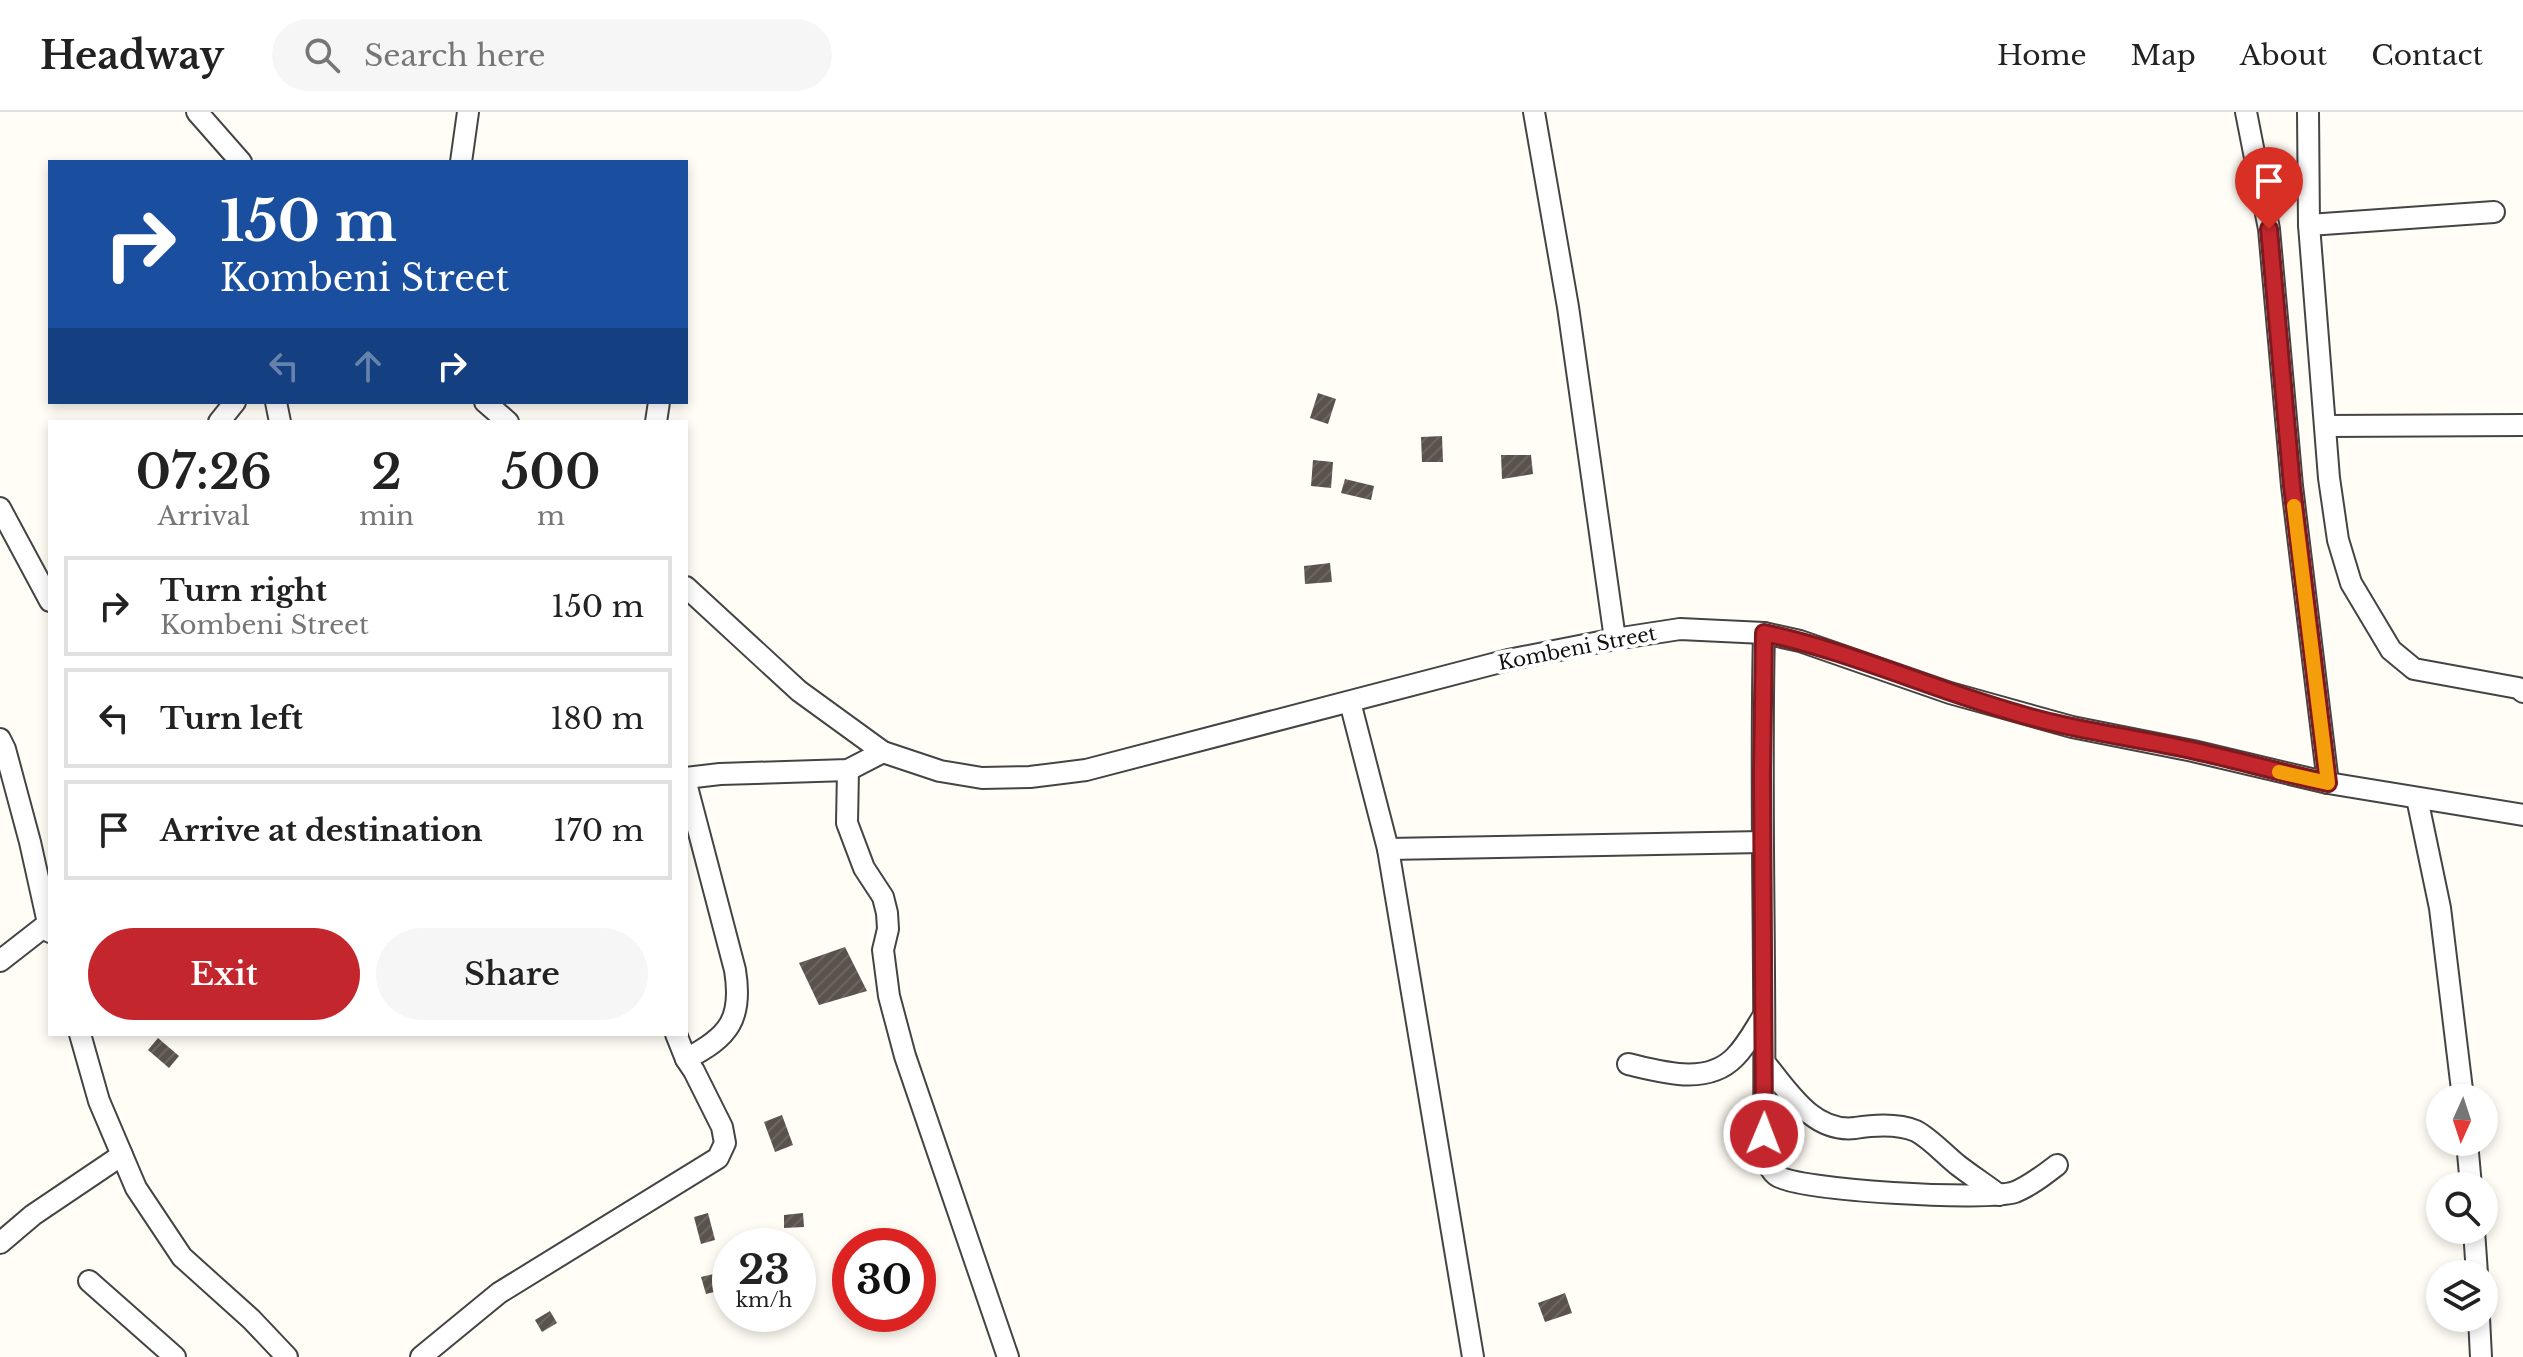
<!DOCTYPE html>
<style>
body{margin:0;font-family:"Libre Baskerville",serif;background:#f6f6f6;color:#222;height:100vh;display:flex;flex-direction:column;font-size:30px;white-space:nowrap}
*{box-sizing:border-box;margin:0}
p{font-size:26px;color:#767676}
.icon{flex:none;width:44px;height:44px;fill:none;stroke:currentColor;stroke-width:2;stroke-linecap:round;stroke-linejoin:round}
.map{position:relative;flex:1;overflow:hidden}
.side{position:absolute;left:48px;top:308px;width:640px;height:616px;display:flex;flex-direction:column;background:#fff;border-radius:0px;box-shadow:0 4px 12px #0003}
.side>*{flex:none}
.guide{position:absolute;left:48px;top:48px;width:640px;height:244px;border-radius:0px;box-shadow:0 4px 12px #0003;background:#1a4fa0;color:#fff;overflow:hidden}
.needle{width:52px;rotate:183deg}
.fabs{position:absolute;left:2426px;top:972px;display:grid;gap:16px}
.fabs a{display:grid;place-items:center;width:72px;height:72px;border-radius:50%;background:#fff;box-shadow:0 4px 12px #0003;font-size:40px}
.speed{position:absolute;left:712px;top:1116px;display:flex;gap:16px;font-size:40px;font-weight:700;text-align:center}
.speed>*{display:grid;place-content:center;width:104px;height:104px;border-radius:50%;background:#fff;box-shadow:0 4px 12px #0003;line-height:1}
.speed small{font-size:20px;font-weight:400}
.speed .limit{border:12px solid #d22;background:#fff;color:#111}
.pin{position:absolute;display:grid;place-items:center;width:68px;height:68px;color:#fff;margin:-82px -34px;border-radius:50% 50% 50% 0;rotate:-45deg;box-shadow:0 0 8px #0007}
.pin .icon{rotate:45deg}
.me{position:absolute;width:88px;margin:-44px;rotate:1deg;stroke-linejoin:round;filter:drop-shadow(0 0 6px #0008)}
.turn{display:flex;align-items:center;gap:28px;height:168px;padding:0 40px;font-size:36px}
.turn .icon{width:104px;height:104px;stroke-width:2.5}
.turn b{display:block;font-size:56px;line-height:68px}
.lanes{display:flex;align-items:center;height:76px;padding:0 40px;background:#0003;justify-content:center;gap:40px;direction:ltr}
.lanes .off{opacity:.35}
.eta{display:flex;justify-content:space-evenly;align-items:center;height:136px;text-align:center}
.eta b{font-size:48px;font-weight:600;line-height:56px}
.primary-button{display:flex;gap:16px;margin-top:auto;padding:16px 40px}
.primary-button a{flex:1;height:92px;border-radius:48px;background:#c4262e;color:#fff;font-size:32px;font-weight:600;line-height:92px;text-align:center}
.primary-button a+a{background:#f6f6f6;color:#222}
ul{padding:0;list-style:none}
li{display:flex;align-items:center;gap:24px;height:100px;margin:0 16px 12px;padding:0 24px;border:4px solid #e0e0e0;border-radius:0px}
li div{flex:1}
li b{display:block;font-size:30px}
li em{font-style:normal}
header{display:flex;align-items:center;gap:48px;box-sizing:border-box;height:112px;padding:0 40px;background:#fff;border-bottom:2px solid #e0e0e0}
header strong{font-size:38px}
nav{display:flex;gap:44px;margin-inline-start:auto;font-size:28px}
.search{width:560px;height:72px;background:#f6f6f6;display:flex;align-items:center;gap:20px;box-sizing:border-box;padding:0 28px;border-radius:44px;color:#767676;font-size:30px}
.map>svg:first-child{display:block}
.building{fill:url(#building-hatch)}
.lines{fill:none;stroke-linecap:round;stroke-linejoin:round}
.minor-casing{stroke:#444;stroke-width:24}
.minor{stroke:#fff;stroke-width:20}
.route-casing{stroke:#7f191e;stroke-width:20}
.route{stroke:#c4262e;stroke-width:14}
.slow{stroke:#f59e0b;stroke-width:14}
.labels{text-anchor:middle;stroke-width:8;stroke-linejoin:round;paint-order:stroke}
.street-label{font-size:20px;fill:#111;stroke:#fff}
</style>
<header>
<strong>Headway</strong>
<div class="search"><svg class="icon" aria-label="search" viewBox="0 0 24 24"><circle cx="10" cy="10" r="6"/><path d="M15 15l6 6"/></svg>Search here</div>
<nav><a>Home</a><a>Map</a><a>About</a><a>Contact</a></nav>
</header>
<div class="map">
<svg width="2523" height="1245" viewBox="0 0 2523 1245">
<defs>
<pattern id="building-hatch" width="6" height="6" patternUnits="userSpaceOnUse" patternTransform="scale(2)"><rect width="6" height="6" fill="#5a524d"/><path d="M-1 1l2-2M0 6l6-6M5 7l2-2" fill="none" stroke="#6d6662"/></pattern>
</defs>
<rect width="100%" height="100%" fill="#fffdf5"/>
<g class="building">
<path d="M1318,281l18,6 -8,25 -18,-6z"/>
<path d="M1442,324l1,26h-21l-1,-25z"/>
<path d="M1501,343h30l2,19 -31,5z"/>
<path d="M1313,348l20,2 -2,26 -20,-2z"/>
<path d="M1345,367l29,7 -3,14 -30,-7z"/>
<path d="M1330,451l2,19 -27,2 -1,-18z"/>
<path d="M845,835l22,44 -48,14 -20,-42z"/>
<path d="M158,926l21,18 -10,12 -21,-18z"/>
<path d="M782,1003l11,30 -18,7 -11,-30z"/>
<path d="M708,1101l7,27 -14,4 -7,-27z"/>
<path d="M803,1101l1,14 -20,1v-13z"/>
<path d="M730,1158v18l-24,6 -5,-17z"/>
<path d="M1565,1181l7,20 -27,9 -7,-19z"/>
<path d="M550,1199l7,12 -15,9 -7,-12z"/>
</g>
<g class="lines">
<defs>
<g id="minor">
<path d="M197,0l44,50"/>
<path d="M1534,0l34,195 47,332"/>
<path d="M2246,0l23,117 23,257 36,297"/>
<path d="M2308,0l1,113 20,253 9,62 13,43 40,67 23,19 104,19 5,4"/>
<path d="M461,50l7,-50"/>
<path d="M2309,113l185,-13"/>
<path d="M276,290l4,20"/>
<path d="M485,290l23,20"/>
<path d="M219,310l16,-20"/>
<path d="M656,310l3,-20"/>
<path d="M2326,314l197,-1"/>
<path d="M0,396l50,93"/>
<path d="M686,475l113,104 84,61 57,19 42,7 48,-1 56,-7 422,-110 107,-21 65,-10 84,4 36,8 150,52 122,34 121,24 135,32 195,32"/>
<path d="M1764,521c-4,167 2,334 0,501 1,13 1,32 12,41 19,16 213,26 239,17 15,-6 29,-17 42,-27"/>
<path d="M1350,590l38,147 85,508"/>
<path d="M0,627l5,10 25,93 20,90"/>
<path d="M848,658l-1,53 17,45 19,29 4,16 1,16 -5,21 6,46 16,60 103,301"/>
<path d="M686,666l34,-4 128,-4 35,-18"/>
<path d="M2417,686l23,110 23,190"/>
<path d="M1388,737l374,-7"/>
<path d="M0,849l50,-39"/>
<path d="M80,922l19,67 37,87 46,69 69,62 36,38"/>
<path d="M686,947c43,-22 57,-40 49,-89l-49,-187"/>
<path d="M1765,951c23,28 48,70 90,65 19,-3 42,-5 61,3 15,8 29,24 43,35 13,10 27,19 40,29"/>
<path d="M1628,952c34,8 79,22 107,-7 12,-12 20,-28 29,-42"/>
<path d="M2467,1030l4,44"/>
<path d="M2474,1118l3,44"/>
<path d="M0,1131l33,-28 89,-60"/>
<path d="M89,1169l86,76"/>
<path d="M2479,1206l2,39"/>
<path d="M421,1245l78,-64 219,-135 7,-15 -3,-16 -28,-56 -8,-12 -10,-25"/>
</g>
</defs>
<use href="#minor" class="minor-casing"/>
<use href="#minor" class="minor"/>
</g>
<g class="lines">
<defs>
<path id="route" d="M1764,1022l-2,-361 2,-140c85,18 165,55 249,79 58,18 119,25 178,38 46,10 91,23 137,33l-36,-297 -23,-257"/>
</defs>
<use href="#route" class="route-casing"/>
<use href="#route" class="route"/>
<path class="slow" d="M2279,660l49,11 -34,-277"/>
</g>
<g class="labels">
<g class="street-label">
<text transform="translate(1577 536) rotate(-11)" y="7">Kombeni Street</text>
</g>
</g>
</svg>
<div class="fabs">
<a><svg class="needle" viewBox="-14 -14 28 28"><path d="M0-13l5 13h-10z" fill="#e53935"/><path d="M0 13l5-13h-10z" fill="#767676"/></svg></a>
<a><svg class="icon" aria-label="search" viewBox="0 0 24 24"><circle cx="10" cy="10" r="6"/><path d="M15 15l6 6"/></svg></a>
<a><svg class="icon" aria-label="layers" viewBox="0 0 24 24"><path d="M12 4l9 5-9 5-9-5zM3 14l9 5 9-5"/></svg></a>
</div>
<div class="speed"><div>23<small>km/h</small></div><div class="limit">30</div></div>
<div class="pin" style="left:2269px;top:117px;background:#d93025"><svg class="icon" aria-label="arrive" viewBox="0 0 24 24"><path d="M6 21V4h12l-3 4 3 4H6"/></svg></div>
<svg class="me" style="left:1764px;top:1022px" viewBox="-20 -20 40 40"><circle r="17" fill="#c4262e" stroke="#fff" stroke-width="3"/><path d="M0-11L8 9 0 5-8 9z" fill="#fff"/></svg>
<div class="guide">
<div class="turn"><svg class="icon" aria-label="right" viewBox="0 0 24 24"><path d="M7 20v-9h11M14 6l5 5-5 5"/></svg><div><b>150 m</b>Kombeni Street</div></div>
<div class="lanes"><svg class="icon off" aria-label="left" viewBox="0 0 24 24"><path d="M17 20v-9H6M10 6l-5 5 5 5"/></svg><svg class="icon off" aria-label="ahead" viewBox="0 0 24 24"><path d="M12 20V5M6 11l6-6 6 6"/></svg><svg class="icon" aria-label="right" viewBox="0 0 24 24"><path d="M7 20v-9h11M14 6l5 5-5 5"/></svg></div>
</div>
<section class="side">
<div class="eta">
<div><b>07:26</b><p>Arrival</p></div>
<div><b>2</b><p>min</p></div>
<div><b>500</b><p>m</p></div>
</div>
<ul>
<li><svg class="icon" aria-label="right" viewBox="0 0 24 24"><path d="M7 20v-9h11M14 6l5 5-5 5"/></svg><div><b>Turn right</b><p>Kombeni Street</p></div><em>150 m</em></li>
<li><svg class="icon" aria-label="left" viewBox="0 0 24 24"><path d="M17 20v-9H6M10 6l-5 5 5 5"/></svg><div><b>Turn left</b></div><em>180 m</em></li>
<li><svg class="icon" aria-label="arrive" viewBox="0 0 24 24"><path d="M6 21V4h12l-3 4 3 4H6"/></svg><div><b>Arrive at destination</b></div><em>170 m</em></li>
</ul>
<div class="primary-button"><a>Exit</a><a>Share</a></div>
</section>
</div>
